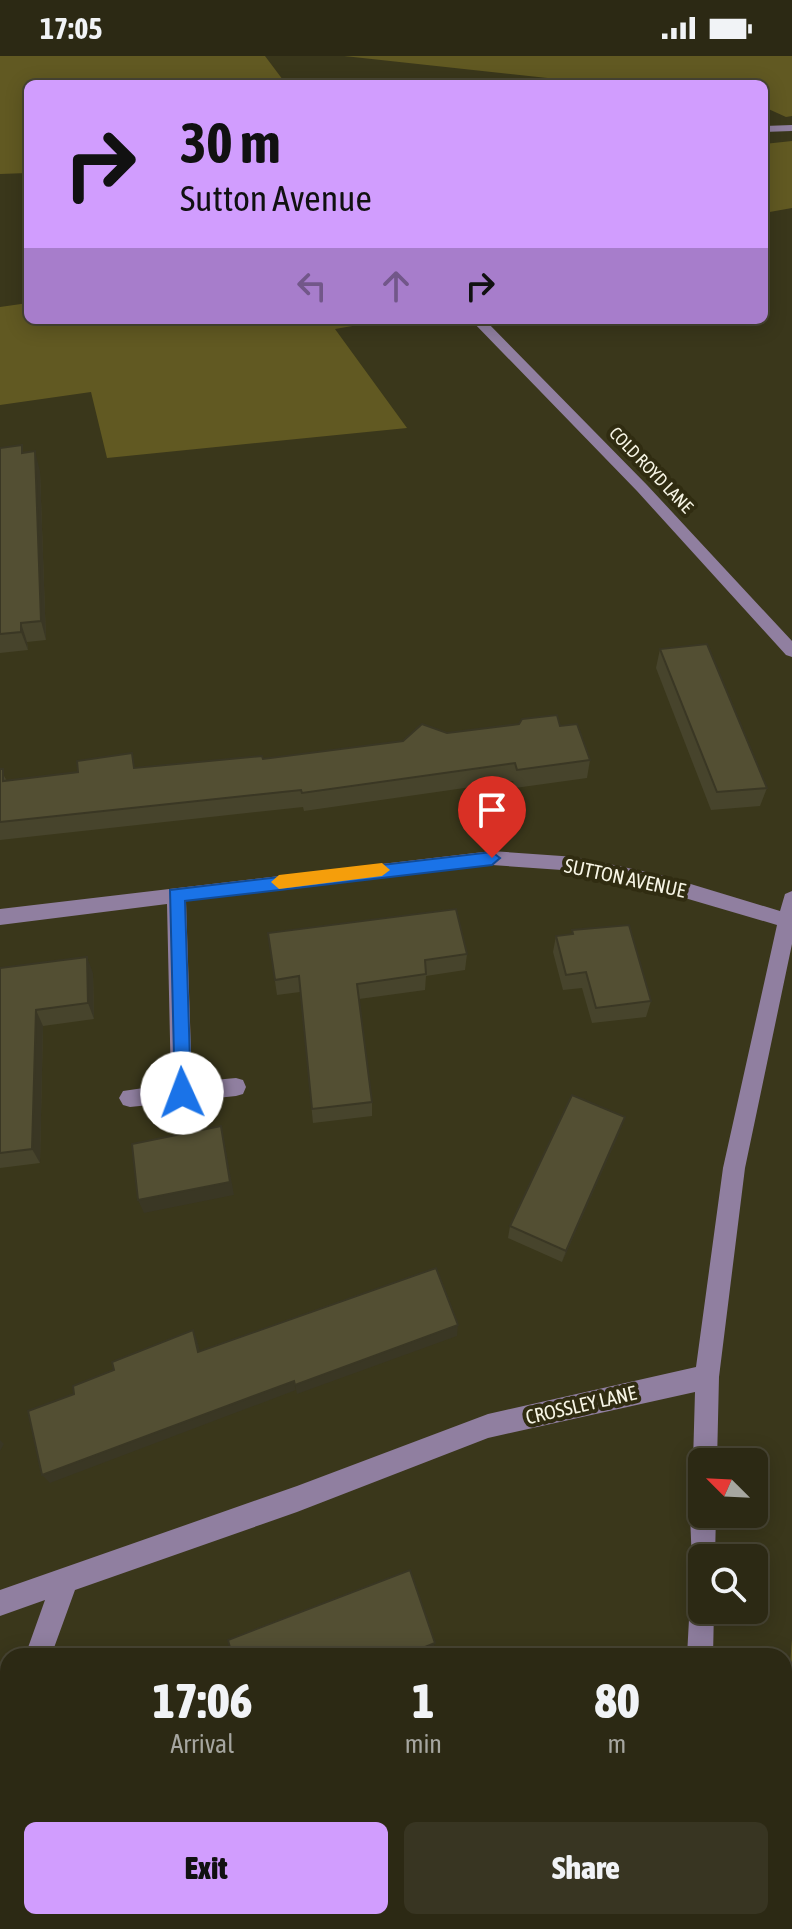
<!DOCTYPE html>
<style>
body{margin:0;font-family:"Asap Condensed",sans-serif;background:#383522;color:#f1f3f6;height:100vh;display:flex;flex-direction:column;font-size:30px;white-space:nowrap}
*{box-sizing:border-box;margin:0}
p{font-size:26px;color:#a6a6a0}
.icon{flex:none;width:44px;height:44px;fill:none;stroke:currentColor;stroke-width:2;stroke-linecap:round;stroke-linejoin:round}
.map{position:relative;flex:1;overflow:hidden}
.sheet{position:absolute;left:0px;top:1592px;width:792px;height:282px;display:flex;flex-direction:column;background:#2c2914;border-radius:24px 24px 0 0;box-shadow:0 4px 20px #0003,0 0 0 2px #484534}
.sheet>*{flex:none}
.banner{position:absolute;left:24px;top:24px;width:744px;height:244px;border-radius:12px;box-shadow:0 4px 20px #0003,0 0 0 2px #484534;background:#d19dfe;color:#111;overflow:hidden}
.needle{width:52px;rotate:294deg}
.fabs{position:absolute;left:688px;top:1392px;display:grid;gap:16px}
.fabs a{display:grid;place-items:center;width:80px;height:80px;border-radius:12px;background:#2c2914;box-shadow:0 4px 20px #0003,0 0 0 2px #484534;font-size:40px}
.pin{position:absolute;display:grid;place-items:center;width:68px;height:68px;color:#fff;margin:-82px -34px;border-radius:50% 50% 50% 0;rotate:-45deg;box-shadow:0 0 8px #0007}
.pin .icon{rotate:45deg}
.me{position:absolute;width:88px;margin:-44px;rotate:358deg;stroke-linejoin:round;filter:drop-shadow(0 0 6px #0008)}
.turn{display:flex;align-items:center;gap:28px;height:168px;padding:0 24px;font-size:36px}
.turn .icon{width:104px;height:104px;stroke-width:2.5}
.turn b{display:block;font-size:56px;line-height:68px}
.lanes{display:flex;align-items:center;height:76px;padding:0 24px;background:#0003;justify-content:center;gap:40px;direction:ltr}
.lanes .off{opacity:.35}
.eta{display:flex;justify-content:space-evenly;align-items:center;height:136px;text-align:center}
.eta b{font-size:48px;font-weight:800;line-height:56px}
.cta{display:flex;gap:16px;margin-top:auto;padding:16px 24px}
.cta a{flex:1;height:92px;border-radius:12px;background:#d19dfe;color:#111;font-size:32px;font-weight:800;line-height:92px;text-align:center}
.cta a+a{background:#383522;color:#f1f3f6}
.status{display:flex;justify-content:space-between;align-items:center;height:56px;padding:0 40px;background:#2c2914;direction:ltr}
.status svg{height:22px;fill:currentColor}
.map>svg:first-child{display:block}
.green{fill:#615922}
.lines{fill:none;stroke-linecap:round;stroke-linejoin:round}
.minor{fill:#907fa0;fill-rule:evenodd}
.wall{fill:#47442c}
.shaded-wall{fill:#3a3724}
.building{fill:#534f33;stroke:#3a3724;stroke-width:2}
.route{fill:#1a73e8;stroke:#114b97;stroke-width:2}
.slow{fill:#f59e0b}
.labels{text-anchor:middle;stroke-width:8;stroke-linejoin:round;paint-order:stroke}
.far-street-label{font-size:18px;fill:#f7f5e5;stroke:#302c11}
.street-label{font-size:20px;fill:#f7f5e5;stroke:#302c11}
</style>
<div class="status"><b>17:05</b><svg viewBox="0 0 49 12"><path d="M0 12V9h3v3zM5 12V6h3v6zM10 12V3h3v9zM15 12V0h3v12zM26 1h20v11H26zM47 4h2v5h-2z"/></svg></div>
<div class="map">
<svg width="792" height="1873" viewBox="0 0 792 1873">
<rect width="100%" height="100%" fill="#3a371b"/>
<g class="green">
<path d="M0,0h265l21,28h-258v89l-28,1z"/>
<path d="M344,0h448v60l-6,1 -22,-10v-23h-161z"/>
<path d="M792,85v67l-28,5v-69z"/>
<path d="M28,247v17h359l-52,9 72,99 -300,30 -16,-66 -91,13v-98z"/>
<path d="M792,1583v153l-8,-50z"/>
</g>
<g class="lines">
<g class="minor">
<path d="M792,69v6l-28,1v-6z"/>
<path d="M471,264h14l162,165 145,156v16l-6,-2 -149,-164z"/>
<path d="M492,795l84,6 85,18 119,36 5,-17 7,-3v53l-47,224 -26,209 -2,85h-15v11l-6,-2 -3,-9 2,-70 -207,46 -191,74 -222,78 -24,66h-26l20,-56 -45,16v-26l297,-104 191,-72 208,-47 27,-199 54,-243 -116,-34 -85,-20 -84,-6 -306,36 6,181 44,-4 7,2 3,7 -3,7 -7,2 -106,11 -7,-2 -4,-7 4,-7 48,-7 -4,-180 -167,21v-16z"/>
<path d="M702,1446v12h14l-1,44h-13v52h12l-1,46h-26l5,-92 -2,-50 4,-9z"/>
<path d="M8,1659v44l-8,4v-44z"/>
<path d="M713,1866h30l1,7h-30z"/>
</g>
</g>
<g class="wall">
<path d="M0,392l24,5 16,18 6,169 -19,2 1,8 -28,3z"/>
<path d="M660,593l107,139 -7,18 -49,4 -55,-142z"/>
<path d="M560,670l30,34 -3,18 -72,10 -2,-7 -209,30 -1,-4 -303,33v-71l7,12 129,-13 127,-9 140,-18 44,-8z"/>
<path d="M572,874l79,71 -5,16 -54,6 -10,-35 -19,2 -10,-38 3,-16 16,-2z"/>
<path d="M268,877l199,21 -2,16 -39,6 -1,14 -66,9 13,103v14l-59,7 -13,-131 -23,3z"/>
<path d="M0,912l93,5 1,46 -51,7 -3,137 -40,5z"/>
<path d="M620,1075l-58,131 -54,-24 2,-12z"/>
</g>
<g class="shaded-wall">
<path d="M35,395l5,20 6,169 -5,-19z"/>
<path d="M21,567l6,19 1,8 -7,-18z"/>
<path d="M87,901l6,16 1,46 -6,-16z"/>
<path d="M36,954l7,16 -3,137 -8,-14z"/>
<path d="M625,1061l-5,14 -58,131 4,-11z"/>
<path d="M221,1070l3,14 10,55 -90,18 -6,-13z"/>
<path d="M458,1269l-1,11 -160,58 -2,-9z"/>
<path d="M193,1274l4,10 6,22 -5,-10z"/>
<path d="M294,1325l2,9 -246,93 -8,-8z"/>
<path d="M0,1384l4,4 -4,7z"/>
<path d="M435,1587l-1,4 -23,9h-8z"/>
<path d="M206,1866h7l1,7h-6z"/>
</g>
<g class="building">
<path d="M22,389v8l13,-2 6,170 -20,2v9l-21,2v-186z"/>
<path d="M707,588l60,144 -50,4 -57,-143z"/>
<path d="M557,659l3,11 17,-2 13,36 -73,10 -2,-7 -213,30 -1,-3 -301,32v-53h3v12l75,-9 -1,-11 55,-8 2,15 128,-12 1,3 140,-18 19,-17 25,9 72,-9 3,-5z"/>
<path d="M456,853l11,45 -42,6 1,14 -69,10 15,118 -60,7 -13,-133 -24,4 -7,-47z"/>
<path d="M629,869l22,76 -55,7 -10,-36 -20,3 -10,-39 17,-2 -1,-4z"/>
<path d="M87,901l1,46 -52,7 -4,139 -32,4v-185z"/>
<path d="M572,1039l53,22 -59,134 -56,-25z"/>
<path d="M221,1070l9,56 -92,18 -6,-56z"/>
<path d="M436,1212l22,57 -163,60 -1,-4 -252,94 -14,-64 46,-17 -1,-8 41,-16 -2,-8 81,-32 5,22z"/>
<path d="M410,1514l25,73 -32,13h-171l-4,-16z"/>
<path d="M89,1866h117l2,7h-118z"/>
</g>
<path class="route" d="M492,796l8,6 -8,7 -307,36 6,192 -9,8 -7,-2 -5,-209z"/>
<path class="slow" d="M382,807l8,7 -8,6 -103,13 -8,-7 8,-7z"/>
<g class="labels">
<g class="far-street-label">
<text transform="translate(651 414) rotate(46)" y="6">COLD ROYD LANE</text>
</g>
<g class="street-label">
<text transform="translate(625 822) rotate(12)" y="7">SUTTON AVENUE</text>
<text transform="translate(581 1349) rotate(-13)" y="7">CROSSLEY LANE</text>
</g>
</g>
</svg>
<div class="fabs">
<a><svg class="needle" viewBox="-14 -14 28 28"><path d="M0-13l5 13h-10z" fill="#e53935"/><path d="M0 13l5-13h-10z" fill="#a6a6a0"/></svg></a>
<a><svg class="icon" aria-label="search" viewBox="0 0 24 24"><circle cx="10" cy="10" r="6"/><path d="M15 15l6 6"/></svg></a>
</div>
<div class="pin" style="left:492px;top:802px;background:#d93025"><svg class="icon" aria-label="arrive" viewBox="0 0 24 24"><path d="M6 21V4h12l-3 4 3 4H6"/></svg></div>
<svg class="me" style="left:182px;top:1037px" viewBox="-20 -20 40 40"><circle r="19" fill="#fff"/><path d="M0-13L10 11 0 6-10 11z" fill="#1a73e8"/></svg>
<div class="banner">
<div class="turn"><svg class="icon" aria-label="right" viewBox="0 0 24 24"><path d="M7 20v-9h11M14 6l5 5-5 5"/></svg><div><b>30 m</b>Sutton Avenue</div></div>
<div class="lanes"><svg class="icon off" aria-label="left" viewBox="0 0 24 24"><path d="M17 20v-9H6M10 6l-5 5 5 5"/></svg><svg class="icon off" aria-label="ahead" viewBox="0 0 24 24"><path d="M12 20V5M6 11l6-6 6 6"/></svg><svg class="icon" aria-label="right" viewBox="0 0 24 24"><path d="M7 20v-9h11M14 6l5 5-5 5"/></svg></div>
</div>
<section class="sheet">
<div class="eta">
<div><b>17:06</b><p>Arrival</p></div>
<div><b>1</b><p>min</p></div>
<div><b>80</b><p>m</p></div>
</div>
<div class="cta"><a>Exit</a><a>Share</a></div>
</section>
</div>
